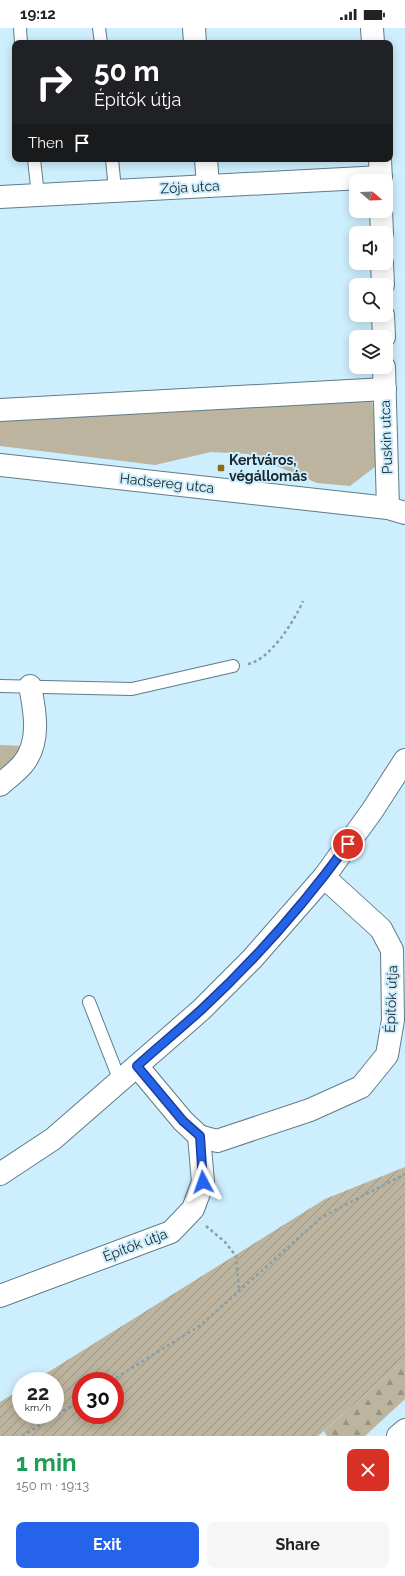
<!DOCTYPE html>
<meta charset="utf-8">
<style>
body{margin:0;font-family:Raleway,sans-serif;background:#f6f6f6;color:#222;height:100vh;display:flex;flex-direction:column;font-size:15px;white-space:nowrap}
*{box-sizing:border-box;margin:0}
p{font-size:13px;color:#767676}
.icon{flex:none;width:22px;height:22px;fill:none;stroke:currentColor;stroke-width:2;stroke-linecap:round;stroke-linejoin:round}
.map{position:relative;height:1408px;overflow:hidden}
.sheet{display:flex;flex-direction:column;background:#fff;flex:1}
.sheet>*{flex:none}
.guide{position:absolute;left:12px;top:12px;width:381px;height:122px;border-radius:8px;box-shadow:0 2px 10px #0003;background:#202124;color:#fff;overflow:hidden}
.needle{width:26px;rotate:109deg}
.buttons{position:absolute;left:349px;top:146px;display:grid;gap:8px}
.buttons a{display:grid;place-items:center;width:44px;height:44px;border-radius:8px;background:#fff;box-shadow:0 2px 10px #0003;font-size:20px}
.speed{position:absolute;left:12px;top:1344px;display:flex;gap:8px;font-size:20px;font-weight:700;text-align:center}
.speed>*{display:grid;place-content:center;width:52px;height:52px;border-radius:50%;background:#fff;box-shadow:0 2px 10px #0003;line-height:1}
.speed small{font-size:10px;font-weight:400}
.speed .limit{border:6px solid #d22;background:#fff;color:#111}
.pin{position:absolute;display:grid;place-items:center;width:34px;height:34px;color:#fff;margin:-17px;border:2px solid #fff;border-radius:50%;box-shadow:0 1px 4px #0007}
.me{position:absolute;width:44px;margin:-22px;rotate:356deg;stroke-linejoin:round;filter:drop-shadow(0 0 3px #0008)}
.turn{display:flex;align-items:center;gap:14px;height:84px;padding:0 16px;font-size:18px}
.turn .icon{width:52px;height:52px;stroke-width:2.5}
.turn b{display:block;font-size:28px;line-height:34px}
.then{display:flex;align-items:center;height:38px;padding:0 16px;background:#0003;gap:8px;font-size:15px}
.round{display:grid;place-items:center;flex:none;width:42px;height:42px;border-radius:8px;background:#f6f6f6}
.overview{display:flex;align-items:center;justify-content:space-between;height:68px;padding:0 16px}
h1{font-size:24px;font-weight:700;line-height:30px;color:#1e9e55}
.action{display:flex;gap:8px;margin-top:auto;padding:8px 16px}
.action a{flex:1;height:46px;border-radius:8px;background:#2563eb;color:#fff;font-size:16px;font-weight:700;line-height:46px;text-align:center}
.action a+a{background:#f6f6f6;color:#222}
.status{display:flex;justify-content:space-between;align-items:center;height:28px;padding:0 20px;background:#fff;direction:ltr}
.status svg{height:11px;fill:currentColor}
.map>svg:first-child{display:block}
.grass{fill:#bcb49f}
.forest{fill:url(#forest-firs)}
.garden{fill:url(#garden-furrows);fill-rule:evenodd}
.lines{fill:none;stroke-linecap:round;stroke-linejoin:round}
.lane-casing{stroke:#5f7c8a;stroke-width:14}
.street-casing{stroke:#5f7c8a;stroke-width:24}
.highway-casing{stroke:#5f7c8a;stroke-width:24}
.path{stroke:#869faa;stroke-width:2.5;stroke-dasharray:3 3;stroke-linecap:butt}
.lane{stroke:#fff;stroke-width:12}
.street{stroke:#fff;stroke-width:22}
.highway{stroke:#fff;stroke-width:22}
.route-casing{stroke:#184099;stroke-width:10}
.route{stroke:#2563eb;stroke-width:7}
.poi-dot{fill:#8c6d0f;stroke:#cdeefd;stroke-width:1.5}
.labels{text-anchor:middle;stroke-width:4;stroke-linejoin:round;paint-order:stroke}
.street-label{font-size:14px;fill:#19252b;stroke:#cdeefd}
.poi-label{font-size:14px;font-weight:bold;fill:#19252b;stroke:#cdeefd;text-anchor:start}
</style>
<div class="status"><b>19:12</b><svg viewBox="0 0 49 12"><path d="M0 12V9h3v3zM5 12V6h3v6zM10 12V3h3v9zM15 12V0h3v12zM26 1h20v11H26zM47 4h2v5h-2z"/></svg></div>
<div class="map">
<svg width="405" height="1408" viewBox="0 0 405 1408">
<defs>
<pattern id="forest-firs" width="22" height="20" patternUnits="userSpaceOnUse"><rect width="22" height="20" fill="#bcb49f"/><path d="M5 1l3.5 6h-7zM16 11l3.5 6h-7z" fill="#989282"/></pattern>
<pattern id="garden-furrows" width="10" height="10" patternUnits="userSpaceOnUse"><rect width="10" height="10" fill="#bcb49f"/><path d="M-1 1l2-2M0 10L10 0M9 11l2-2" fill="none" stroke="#989282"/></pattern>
</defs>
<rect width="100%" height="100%" fill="#cdeefd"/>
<g class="grass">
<path d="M372,372l8,63 -30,23 -33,-3 -69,-29 -37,-2 -56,13 -155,-19v-28z"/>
<path d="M0,717l24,1 -24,28z"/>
</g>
<path class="forest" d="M405,1332v39l-40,37h-38l-3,-5z"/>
<path class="garden" d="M405,1139v193l-87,76h-318v-34l21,-13v26h34v-34h-21l291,-182zM81,1353h34v34h-34z"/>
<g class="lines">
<defs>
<g id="lane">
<path d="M20,0l1,15"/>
<path d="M99,0l2,15"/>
<path d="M34,131l4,36"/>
<path d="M112,131l3,31"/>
<path d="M0,658l132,3 101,-23"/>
<path d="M89,974l31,79"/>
</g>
<g id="street">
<path d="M194,0l1,15"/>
<path d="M372,0l1,15"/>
<path d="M206,131l2,27"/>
<path d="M380,131l1,22"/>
<path d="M0,169l381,-20"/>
<path d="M381,183l1,22"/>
<path d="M382,235l1,22"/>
<path d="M383,287l1,22"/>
<path d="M384,339l4,141"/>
<path d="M0,382l385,-21"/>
<path d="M0,437l388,43 17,5"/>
<path d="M0,757c8,-7 16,-13 23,-21 18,-22 12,-53 7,-78"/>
<path d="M137,1038l46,55 16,15 18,5 93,-31 51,-23 26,-32 6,-35 -1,-70 -11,-21 -57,-52"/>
<path d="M0,1146l53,-35 148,-129 51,-51 72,-82 48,-66 33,-51"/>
<path d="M0,1268l171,-64 22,-23 10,-27 -4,-46"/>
</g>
<path id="highway" d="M398,1408l7,-6"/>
</defs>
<use href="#lane" class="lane-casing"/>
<use href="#street" class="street-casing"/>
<use href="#highway" class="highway-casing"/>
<g class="path">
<path d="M248,636c22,-4 47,-44 55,-63"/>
<path d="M206,1198l19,16 11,14 3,34"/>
<path d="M111,1353l90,-56 121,-108 83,-43"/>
<path d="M22,1408l59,-36"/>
</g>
<use href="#lane" class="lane"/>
<use href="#street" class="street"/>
<use href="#highway" class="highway"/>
</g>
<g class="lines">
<defs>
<path id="route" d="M203,1154l-3,-46 -17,-15 -46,-55c21,-19 43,-37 64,-56 54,-50 104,-107 147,-166"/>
</defs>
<use href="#route" class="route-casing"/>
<use href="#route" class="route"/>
</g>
<rect class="poi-dot" x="217" y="436" width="8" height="8" rx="2"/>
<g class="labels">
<g class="street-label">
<text transform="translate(190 159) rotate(-3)" y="5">Zója utca</text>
<text transform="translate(386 409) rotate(-92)" y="5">Puskin utca</text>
<text transform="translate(167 455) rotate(6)" y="5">Hadsereg utca</text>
<text transform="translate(391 971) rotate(-88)" y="5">Építők útja</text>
<text transform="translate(135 1217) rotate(-21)" y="5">Építők útja</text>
</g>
<g class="poi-label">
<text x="229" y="437">Kertváros,<tspan x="229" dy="16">végállomás</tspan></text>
</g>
</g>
</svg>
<div class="buttons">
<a><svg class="needle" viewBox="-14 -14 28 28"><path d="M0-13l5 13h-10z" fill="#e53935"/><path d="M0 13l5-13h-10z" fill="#767676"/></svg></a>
<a><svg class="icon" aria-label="sound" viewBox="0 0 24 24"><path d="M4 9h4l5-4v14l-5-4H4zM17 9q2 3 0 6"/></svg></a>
<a><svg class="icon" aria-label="search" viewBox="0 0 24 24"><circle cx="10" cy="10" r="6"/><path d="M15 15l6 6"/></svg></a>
<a><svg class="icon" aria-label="layers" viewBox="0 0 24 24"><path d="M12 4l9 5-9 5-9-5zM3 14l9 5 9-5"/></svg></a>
</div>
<div class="speed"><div>22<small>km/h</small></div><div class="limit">30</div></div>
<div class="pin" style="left:348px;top:816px;background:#d93025"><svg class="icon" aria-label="arrive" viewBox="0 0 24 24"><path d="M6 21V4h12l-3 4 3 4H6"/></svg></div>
<svg class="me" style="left:203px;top:1154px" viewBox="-20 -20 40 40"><path d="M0-17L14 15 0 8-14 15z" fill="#2563eb" stroke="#fff" stroke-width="4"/></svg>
<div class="guide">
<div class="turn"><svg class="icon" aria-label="right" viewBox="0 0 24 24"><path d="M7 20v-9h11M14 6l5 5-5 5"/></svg><div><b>50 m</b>Építők útja</div></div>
<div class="then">Then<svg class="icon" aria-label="arrive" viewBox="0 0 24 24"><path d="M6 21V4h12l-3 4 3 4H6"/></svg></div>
</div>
</div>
<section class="sheet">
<div class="overview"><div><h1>1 min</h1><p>150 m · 19:13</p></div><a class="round" style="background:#d93025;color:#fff"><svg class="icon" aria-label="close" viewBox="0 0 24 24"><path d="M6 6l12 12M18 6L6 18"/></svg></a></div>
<div class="action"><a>Exit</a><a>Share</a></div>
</section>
